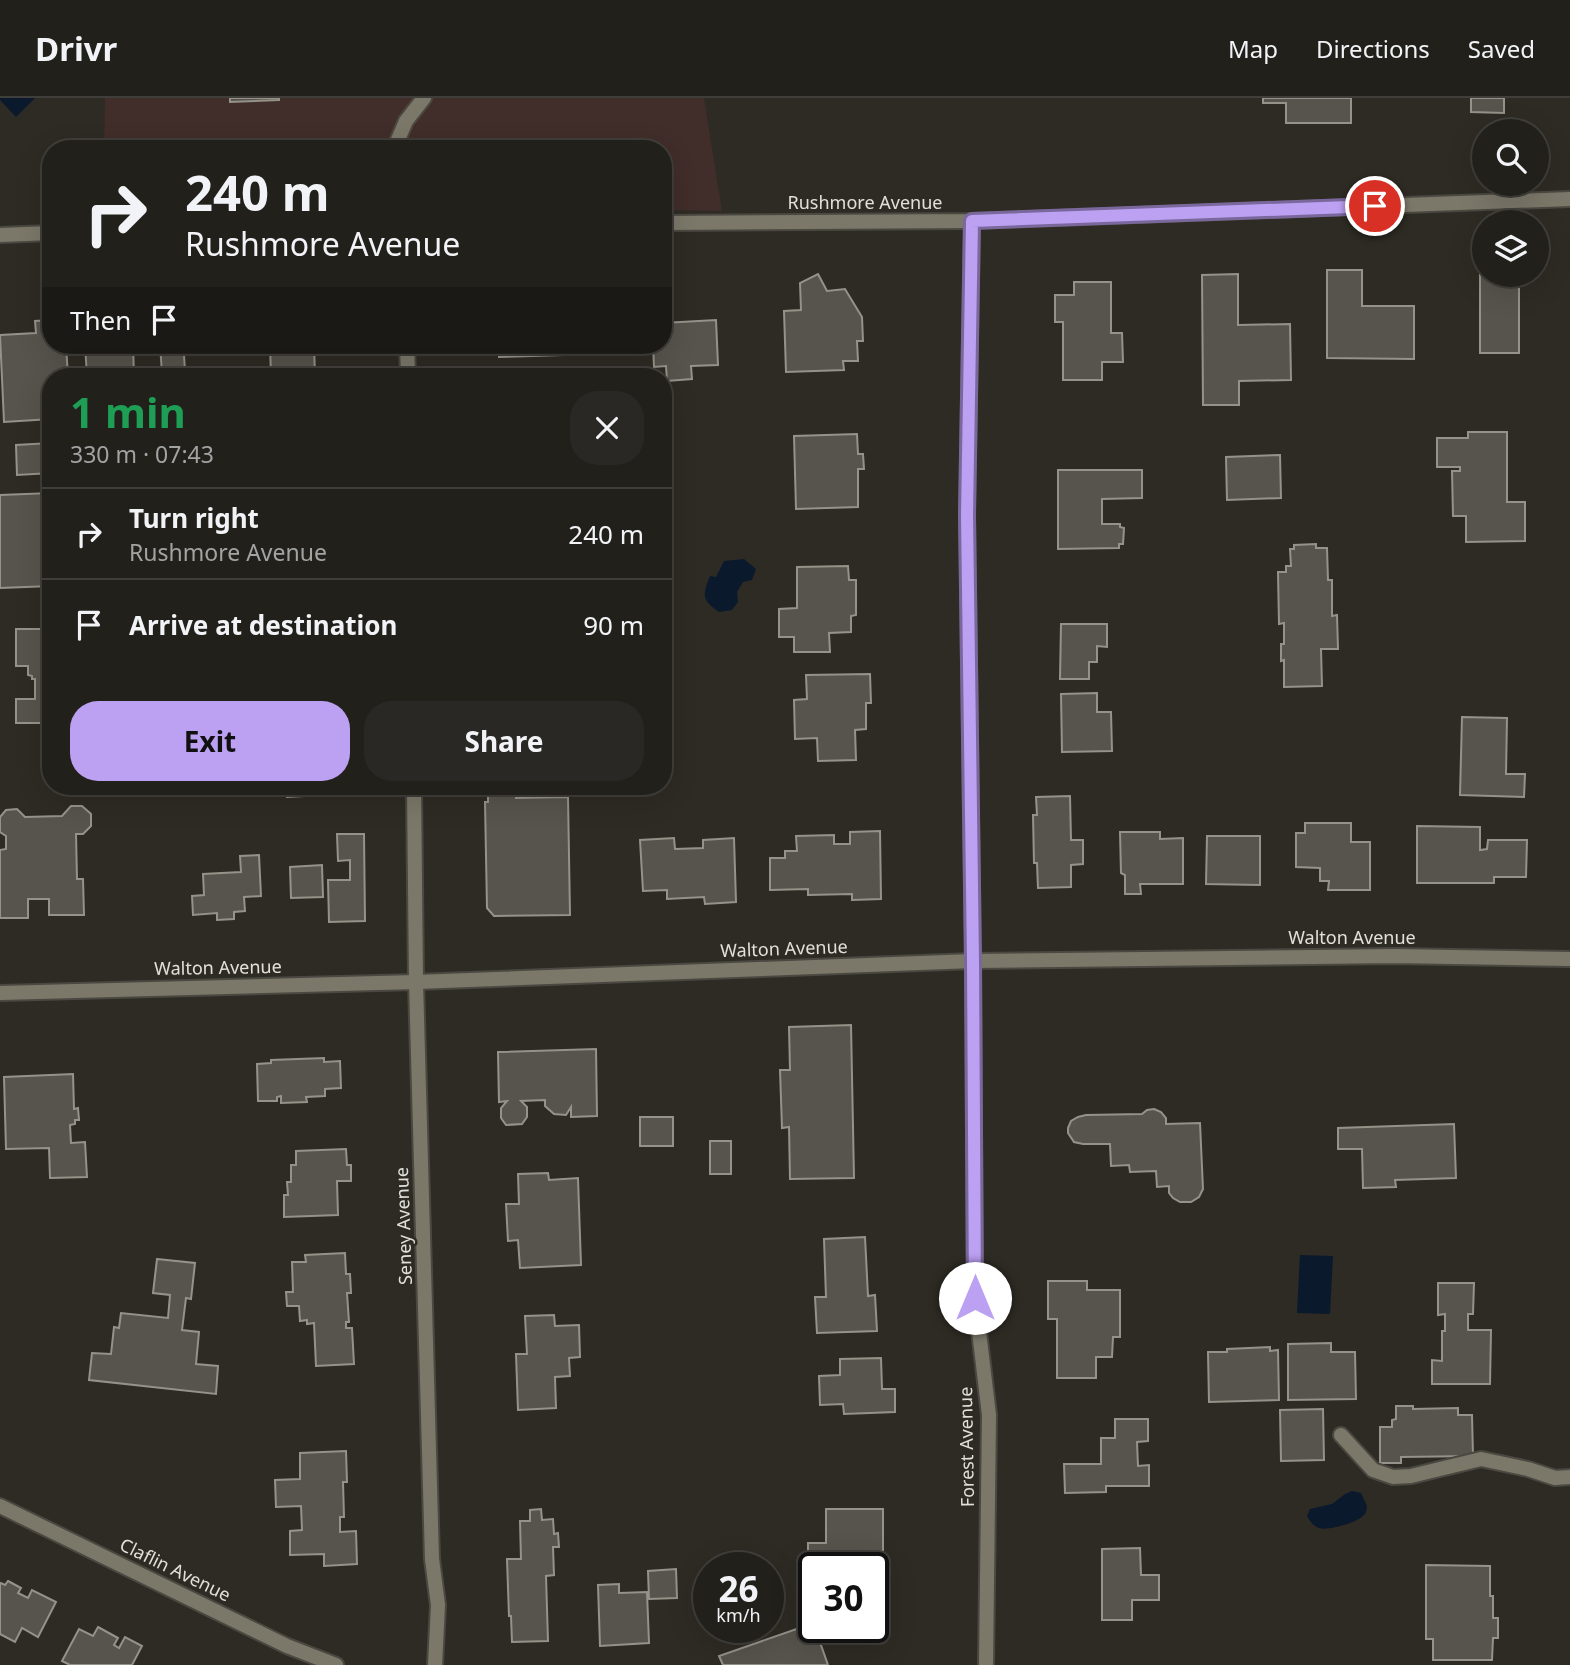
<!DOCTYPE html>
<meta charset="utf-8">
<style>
body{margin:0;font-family:"Noto Sans",sans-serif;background:#2a2824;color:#f1f3f6;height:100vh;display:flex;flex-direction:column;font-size:26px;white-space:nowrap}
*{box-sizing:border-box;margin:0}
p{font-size:23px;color:#a2a3a3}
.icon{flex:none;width:38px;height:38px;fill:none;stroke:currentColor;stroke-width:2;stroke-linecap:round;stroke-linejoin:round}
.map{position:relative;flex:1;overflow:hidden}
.details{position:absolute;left:42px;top:270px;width:630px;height:427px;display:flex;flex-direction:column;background:#22201b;border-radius:28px;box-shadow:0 7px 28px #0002,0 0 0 2px #3f3e3a}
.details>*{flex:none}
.top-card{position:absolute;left:42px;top:42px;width:630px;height:214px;border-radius:28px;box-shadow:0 7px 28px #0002,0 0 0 2px #3f3e3a;background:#22201b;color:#f1f3f6;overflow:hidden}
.tools{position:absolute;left:1472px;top:21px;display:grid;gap:14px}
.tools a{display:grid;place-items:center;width:77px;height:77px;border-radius:50%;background:#22201b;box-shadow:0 7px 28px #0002,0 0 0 2px #3f3e3a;font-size:35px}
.speed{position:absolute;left:693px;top:1454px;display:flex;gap:14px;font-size:35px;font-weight:700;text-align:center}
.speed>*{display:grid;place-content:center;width:91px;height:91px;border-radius:50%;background:#22201b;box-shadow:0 7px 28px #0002,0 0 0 2px #3f3e3a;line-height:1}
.speed small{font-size:18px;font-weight:400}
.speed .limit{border:4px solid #111;border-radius:10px;background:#fff;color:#111}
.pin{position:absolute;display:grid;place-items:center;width:60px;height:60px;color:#fff;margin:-30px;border:4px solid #fff;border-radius:50%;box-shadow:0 2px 7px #0007}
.me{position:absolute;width:77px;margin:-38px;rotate:0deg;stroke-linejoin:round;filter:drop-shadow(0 0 5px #0008)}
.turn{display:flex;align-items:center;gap:24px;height:147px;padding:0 28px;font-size:32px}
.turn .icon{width:91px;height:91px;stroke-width:2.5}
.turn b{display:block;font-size:49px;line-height:60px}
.then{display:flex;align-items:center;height:66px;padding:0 28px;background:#0003;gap:14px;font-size:26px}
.round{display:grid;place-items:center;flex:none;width:74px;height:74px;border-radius:28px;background:#2a2824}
.head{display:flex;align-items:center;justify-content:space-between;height:119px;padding:0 28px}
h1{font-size:42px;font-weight:700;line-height:52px;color:#1e9e55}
.cta{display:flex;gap:14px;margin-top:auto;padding:14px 28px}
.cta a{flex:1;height:80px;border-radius:28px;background:#bca0f2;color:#111;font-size:28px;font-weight:700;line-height:80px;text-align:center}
.cta a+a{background:#2a2824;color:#f1f3f6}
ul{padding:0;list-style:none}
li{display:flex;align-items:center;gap:21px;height:91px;padding:0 28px;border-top:2px solid #3f3e3a}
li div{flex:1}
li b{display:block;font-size:26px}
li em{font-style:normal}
header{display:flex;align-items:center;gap:42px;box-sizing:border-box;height:98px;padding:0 35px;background:#22201b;border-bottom:2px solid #3f3e3a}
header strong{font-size:33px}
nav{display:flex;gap:38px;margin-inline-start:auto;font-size:24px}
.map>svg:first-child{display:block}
.commercial{fill:#412d29}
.water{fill:#0b192d}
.building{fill:#56544c;stroke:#959289;stroke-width:2}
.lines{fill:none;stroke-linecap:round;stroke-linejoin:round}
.lane-casing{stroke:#4b4841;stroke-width:18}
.street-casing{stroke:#4b4841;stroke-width:18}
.lane{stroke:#7b786a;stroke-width:14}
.street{stroke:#7b786a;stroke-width:14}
.route-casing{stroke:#7a689d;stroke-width:18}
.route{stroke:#bca0f2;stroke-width:12}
.labels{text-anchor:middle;stroke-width:5;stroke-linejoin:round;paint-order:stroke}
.street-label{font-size:18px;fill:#e1e0db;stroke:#2e2b24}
</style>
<header>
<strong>Drivr</strong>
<nav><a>Map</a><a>Directions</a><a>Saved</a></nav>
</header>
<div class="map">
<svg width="1570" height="1567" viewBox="0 0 1570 1567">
<rect width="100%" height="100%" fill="#2e2b24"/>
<path class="commercial" d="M105,0h599l18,113 -59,-1v-61h-559z"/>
<g class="water">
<path d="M0,0h35l-19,19 -16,-17z"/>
<path d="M744,461l12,10 -4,11 -9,2 -6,10 1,10 -6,8 -13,2c-17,-12 -17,-16 -9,-36l6,1 8,-16z"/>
<path d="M1300,1157l33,1 -3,58 -33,-1z"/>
<path d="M1352,1393l9,2 6,13c-1,6 0,6 -4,10 -7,7 -36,15 -44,12 -6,-2 -9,-7 -12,-12l3,-7 22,-5 13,-10z"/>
</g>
<g class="building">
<path d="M230,0h49v2l-49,2z"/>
<path d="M1263,0h88v25h-65v-20h-23z"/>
<path d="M1471,0h33v15l-33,-1z"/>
<path d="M1327,172h35v36h52v53l-87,-1z"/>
<path d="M1480,172h4v5h29v11h6v67h-39z"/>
<path d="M818,176l9,17 18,-2 17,28 1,24h-6l1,20h-15l1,9 -58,2 -2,-61 17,-1 -1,-27z"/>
<path d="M1238,176v51l52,-1 1,56 -52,1v24h-36l-1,-130z"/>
<path d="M1074,184h37v51h11l1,29h-21v18h-39v-58h-8v-27h19z"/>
<path d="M51,222v25h15l2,31h-17v43l-47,3 -4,-87 36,-2 -1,-12z"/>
<path d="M716,222l2,45 -27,1 1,13 -25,2 -1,-15 -12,1 -1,-22h10v-22z"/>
<path d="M85,247h48l1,31h-47z"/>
<path d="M160,247h43l1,8 -20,2 1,16 -23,2z"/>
<path d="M270,247h44l1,31h-44z"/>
<path d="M499,247h64v10l-64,2z"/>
<path d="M1468,334h39v70h18v39l-59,1v-26h-13l-1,-45h8v-4h-23v-29h31z"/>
<path d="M857,336l1,20h5l1,15h-6v38l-62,2 -2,-73z"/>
<path d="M51,345v30l-34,2 -1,-30z"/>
<path d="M1280,357l1,43 -54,2 -1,-43z"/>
<path d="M1058,372h84v28l-40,1v25h18v3l4,1 -1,16h-4v4l-61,1z"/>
<path d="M51,395v93l-51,2v-93z"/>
<path d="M1316,446v4h11l1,32h4v36l5,-1 1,34h-17l1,37 -38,1v-27l-3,1v-17h3v-21l-5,1 -1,-52h8v-6h5l-1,-17h4v-4z"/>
<path d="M848,468l1,14h7v35l-5,1v16l-22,1 1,19h-36v-15h-15v-28l18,-1v-41z"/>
<path d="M1061,526h46v23l-10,-1v16h-8v17h-29z"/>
<path d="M16,531h35v94h-35v-24h19v-20h-3v-3l-4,-1v-9h-12z"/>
<path d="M870,576l1,29h-5v26l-11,1 1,30 -38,1 -1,-23 -22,1 -1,-39 13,-1 -1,-24z"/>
<path d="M1097,595v19h14l1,39 -50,1 -1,-58z"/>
<path d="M1462,619l45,1 -1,56h19l-1,23 -64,-2z"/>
<path d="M286,688h55v8l-54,3z"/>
<path d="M488,689h28v11l52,-1 2,118 -76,1 -7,-8 -2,-106h3z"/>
<path d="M1070,698l1,44h12v24l-12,1v22l-33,1 -1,-25h-3l-1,-48h4l-1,-18z"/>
<path d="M71,708h11l9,8v12l-8,8h-7l1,45h6l1,36h-35v-16h-21v19h-28v-68l6,-1v-13l-6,-4v-15l6,-7 11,-1 8,8 37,-1z"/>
<path d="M1305,725h46v19h19v48h-42l1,-9h-9v-13l-24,-1v-34h9z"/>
<path d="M1417,728l63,1v23l7,-1 1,-9h39l-1,37h-32v6h-77z"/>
<path d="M880,733l1,68 -29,1v-6l-44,1v-6l-38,1v-32h15v-7h12l-1,-15 38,-1v9h16v-12z"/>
<path d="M1120,734h40v7l23,-1v46h-43l1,10h-16v-19l-4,-2z"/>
<path d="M337,736h27l1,87 -36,1 -1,-42h22v-20l-12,1z"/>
<path d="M1207,738h53v49l-54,-1z"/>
<path d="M674,740l1,11 28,-1v-8l31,-2 2,64 -31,2 -1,-7 -37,2v-9l-24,1 -3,-51z"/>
<path d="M259,757l2,41 -17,1 1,14 -11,1v7l-17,1v-7l-24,2 -1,-19 12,-1 -1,-21 38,-2 -1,-16z"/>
<path d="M322,767l1,32 -32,1 -1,-31z"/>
<path d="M851,927l3,153 -64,1 -1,-52 -7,1 -2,-58h10l-1,-43z"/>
<path d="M596,951l1,67 -26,1v-10l-5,8 -12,-1 -9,-8v-6l-24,1 6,6v10l-5,7 -16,1 -5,-7v-10l6,-7 -8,1 -1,-50z"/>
<path d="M324,960v4l16,-1 1,27 -16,1v7l-19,1 1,5 -26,1v-7l-4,1v4h-19l-1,-37 14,-1v-3z"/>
<path d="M73,976l1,35 4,-1 1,12h-4v4l-5,1 1,18 14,-1 2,35 -37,1 -1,-30 -43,1 -2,-72z"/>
<path d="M1154,1011l7,3 5,6v6l34,-1 3,66 -4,8 -8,5h-11l-7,-4 -4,-5v-7l-12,1 -1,-16 -26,1 -1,-7 -18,1 -1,-22h-27l-9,-2 -6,-9v-5l3,-7 7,-4 8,-2 56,-1 5,-4z"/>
<rect x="640" y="1019" width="33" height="29"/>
<path d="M1454,1026l2,54 -61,2 1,7 -33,1 -1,-39h-24v-21z"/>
<rect x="710" y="1043" width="21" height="33"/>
<path d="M346,1051l1,16h4v16h-14l1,34 -54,2v-22h4l-1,-13h4v-17h5v-14z"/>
<path d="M548,1075l1,7 29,-2 3,87 -61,3 -2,-28 -10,1 -2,-37h13l-1,-30z"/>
<path d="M865,1139l3,59 7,-1 2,36 -60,2 -2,-36h11l-2,-58z"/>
<path d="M345,1155l1,21h4l1,19h-4l2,29h-3v6h6l2,36 -38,2 -2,-43 -7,1v-4l-7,1 -1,-15h-12l-1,-14h7l-1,-30h14l-1,-7z"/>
<path d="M157,1161l38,4 -4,36 -5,-1 -4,32 17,2 -3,32 22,2 -2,28 -127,-14 3,-27 19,1 3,-27 5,1 2,-15 47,5 2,-23 -17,-2z"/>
<path d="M1048,1183h39v9h33v47h-7l-1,20h-16v21h-39v-59h-9z"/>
<path d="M1438,1185h36l-1,31h-5v16h23l-1,54h-58v-24l10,1v-30h3v-17l-7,1z"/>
<path d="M554,1217l1,11 24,-1 1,32 -11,1 1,18 -15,1 1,31 -38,2 -2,-56h11l-2,-38z"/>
<path d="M1331,1245v9h24l1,47 -68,1v-56z"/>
<path d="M1270,1249v4l8,-1 1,50 -70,2 -1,-50h19v-3z"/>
<path d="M881,1260l1,31h13v23l-51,2 -1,-10 -23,1 -1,-29 21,-1v-16z"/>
<path d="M1396,1308h17v3l45,-1v7h14l1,41 -72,1v6h-21v-36h12v-7l4,-1z"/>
<path d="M1323,1311l1,51 -43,1 -1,-51z"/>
<path d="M1115,1321h33v22l-11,1 1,24 11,-1v21h-43v6l-41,1 -1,-29h37v-26h14z"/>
<path d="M346,1353l1,31h-4l1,35h-4v15l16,-1 1,33 -33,2v-12l-34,1v-24l12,-1 -1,-24 -25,1 -1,-27 25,-1v-26z"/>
<path d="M541,1411l1,11 11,-1 1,15 4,-1 1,14h-6l1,28 -8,1 2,65 -36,1 -1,-26h-2l-2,-57h14l-1,-38h10v-11z"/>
<path d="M826,1411h57v42h-28v17h-41v6h-6v-31h18z"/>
<path d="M1140,1450l1,27h18v25h-27v20h-30v-71z"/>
<path d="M1426,1467l64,1v30h3v22h5v20h-5l-1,22h-59v-21h-7z"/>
<path d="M676,1471l1,29 -28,1 -1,-28z"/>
<path d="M8,1483l13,7 -3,5 10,5 4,-8 24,12 -18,35 -16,-9 -7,14 -15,-8v-49l1,-2 4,2z"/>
<path d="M619,1486v9l28,-1 2,51 -49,3 -2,-61z"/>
<path d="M814,1525v5h1l13,37h-105l-4,-9z"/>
<path d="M98,1529l20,11 -4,7 5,3 6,-11 17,9 -10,19h-62l-8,-4 17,-32 14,7z"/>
</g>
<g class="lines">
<defs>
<g id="lane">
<path d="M394,51l12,-28 18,-23"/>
<path d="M1341,1337l32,35 20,7 18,-1 70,-17 47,10 27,9 15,-1"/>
</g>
<g id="street">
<path d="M972,123l-5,294 6,446 2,337 14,117 -3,250"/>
<path d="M663,125l309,-2 598,-22"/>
<path d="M0,137l51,-2"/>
<path d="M407,247l1,31"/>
<path d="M414,688l2,196 16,577 6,46 -3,60"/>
<path d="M0,895l416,-11 557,-21 422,-5 175,3"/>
<path d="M0,1408l287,140 49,19"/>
</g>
</defs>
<use href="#lane" class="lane-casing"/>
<use href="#street" class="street-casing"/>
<use href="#lane" class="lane"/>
<use href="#street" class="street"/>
</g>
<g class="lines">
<defs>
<path id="route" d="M975,1200l-2,-337 -6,-446 5,-294 403,-15"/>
</defs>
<use href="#route" class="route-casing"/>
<use href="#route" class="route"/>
</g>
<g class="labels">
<g class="street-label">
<text x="865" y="111">Rushmore Avenue</text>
<text x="1352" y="846">Walton Avenue</text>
<text transform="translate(784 851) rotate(-2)" y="6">Walton Avenue</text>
<text transform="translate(218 870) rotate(-1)" y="6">Walton Avenue</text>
<text transform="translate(404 1128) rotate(-92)" y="6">Seney Avenue</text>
<text transform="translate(967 1349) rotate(-91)" y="6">Forest Avenue</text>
<text transform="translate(175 1472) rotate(26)" y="6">Claflin Avenue</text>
</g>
</g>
</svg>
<div class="tools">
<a><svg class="icon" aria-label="search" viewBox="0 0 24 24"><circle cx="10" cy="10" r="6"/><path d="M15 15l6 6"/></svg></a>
<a><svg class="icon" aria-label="layers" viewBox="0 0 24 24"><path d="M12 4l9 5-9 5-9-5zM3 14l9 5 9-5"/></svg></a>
</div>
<div class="speed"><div>26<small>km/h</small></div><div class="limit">30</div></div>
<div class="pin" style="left:1375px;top:108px;background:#d93025"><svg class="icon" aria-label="arrive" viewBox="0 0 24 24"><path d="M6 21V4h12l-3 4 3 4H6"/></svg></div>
<svg class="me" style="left:975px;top:1200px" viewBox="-20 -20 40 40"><circle r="19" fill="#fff"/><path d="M0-13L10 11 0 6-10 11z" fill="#bca0f2"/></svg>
<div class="top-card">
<div class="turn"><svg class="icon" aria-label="right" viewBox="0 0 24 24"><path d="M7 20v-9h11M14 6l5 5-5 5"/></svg><div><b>240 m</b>Rushmore Avenue</div></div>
<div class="then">Then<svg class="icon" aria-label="arrive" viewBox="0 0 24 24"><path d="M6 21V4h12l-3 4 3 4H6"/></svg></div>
</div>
<section class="details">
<div class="head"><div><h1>1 min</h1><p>330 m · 07:43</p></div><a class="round"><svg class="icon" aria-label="close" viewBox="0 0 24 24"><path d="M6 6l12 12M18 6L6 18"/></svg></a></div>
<ul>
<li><svg class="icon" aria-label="right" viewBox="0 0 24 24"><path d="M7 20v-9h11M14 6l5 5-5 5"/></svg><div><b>Turn right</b><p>Rushmore Avenue</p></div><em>240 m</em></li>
<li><svg class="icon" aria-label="arrive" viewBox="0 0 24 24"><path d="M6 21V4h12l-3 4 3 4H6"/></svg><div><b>Arrive at destination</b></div><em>90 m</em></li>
</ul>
<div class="cta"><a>Exit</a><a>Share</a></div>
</section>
</div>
